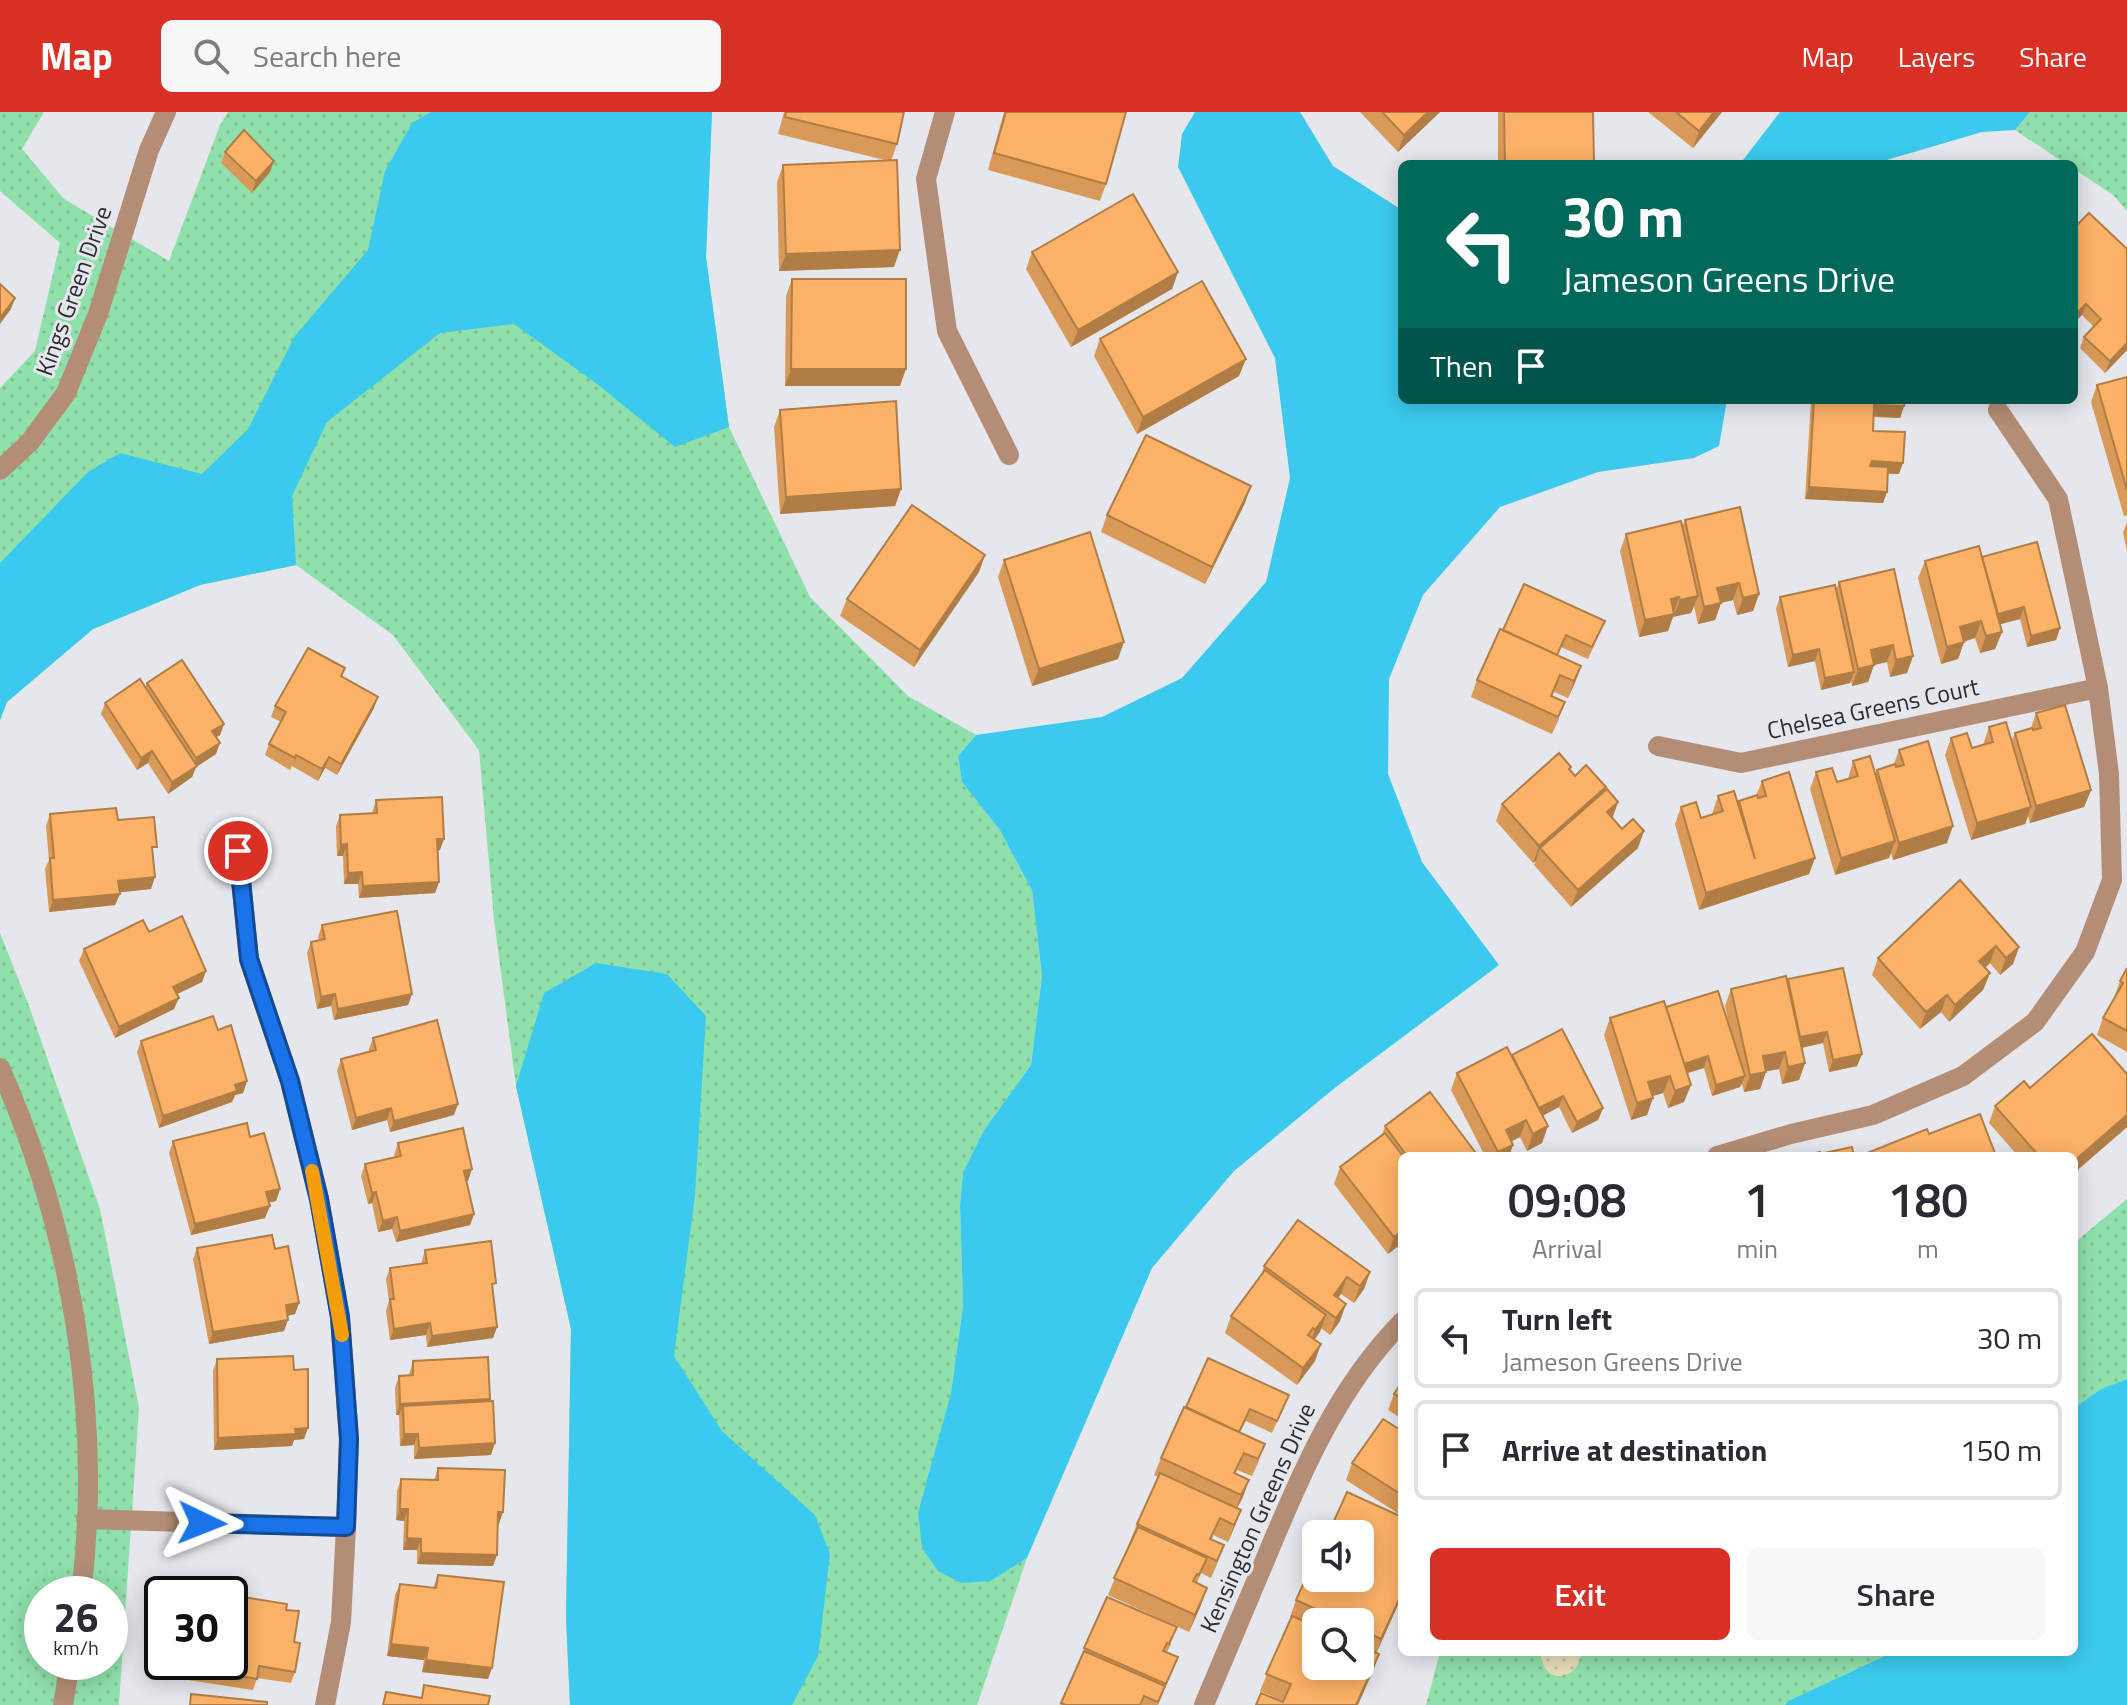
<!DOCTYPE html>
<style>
body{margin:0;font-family:"Titillium Web",sans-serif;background:#f7f7f7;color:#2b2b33;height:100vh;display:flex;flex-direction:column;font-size:30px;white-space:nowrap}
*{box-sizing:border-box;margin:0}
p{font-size:26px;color:#7c7c81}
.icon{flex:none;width:44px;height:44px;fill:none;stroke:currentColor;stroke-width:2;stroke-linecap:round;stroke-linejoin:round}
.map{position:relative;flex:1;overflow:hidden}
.drawer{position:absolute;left:1398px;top:1040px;width:680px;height:504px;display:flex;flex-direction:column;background:#fff;border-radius:12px;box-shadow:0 4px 20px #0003}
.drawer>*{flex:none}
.top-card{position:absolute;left:1398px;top:48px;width:680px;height:244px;border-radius:12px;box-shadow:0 4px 20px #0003;background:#00695c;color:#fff;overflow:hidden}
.tools{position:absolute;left:1302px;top:1408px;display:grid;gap:16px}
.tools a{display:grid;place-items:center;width:72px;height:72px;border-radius:12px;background:#fff;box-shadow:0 4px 20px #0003;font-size:40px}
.speed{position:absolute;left:24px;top:1464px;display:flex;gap:16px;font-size:40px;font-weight:700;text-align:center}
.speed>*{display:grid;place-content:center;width:104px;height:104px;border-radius:50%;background:#fff;box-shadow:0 4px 20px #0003;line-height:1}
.speed small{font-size:20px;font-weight:400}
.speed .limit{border:4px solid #111;border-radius:12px;background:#fff;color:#111}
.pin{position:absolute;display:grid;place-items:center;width:68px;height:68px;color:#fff;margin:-34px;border:4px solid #fff;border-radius:50%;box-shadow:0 2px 8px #0007}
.me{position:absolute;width:88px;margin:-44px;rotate:92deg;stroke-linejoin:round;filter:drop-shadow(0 0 6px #0008)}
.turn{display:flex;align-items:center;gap:28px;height:168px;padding:0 32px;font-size:36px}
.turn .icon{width:104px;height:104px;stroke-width:2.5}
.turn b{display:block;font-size:56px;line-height:68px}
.then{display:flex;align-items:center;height:76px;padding:0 32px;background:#0003;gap:16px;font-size:30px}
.eta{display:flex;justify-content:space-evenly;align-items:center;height:136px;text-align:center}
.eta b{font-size:48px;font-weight:600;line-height:56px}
.button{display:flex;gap:16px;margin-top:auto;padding:16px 32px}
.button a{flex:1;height:92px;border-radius:12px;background:#d93025;color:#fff;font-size:32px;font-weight:600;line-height:92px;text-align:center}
.button a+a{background:#f7f7f7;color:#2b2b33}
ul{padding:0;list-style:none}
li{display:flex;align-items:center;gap:24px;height:100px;margin:0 16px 12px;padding:0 16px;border:4px solid #e1e1e2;border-radius:12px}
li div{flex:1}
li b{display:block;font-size:30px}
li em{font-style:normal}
header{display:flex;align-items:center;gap:48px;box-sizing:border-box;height:112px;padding:0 40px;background:#d93025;color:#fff}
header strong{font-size:38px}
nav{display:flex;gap:44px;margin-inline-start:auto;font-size:28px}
.search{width:560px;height:72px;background:#f7f7f7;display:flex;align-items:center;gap:20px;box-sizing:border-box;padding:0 28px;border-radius:12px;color:#7c7c81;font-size:30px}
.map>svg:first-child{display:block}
.grass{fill:url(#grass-dots);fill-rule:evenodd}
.sand{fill:url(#sand-dots)}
.water{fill:#3bcaed}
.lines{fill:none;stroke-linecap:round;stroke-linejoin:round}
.minor{stroke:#b38d76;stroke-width:20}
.wall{fill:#d99958;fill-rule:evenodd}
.shaded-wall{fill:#b07d47}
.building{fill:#fcb266;stroke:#b07d47;stroke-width:2}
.route-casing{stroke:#114b97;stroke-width:20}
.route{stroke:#1a73e8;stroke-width:14}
.slow{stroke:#f59e0b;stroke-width:14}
.labels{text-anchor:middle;stroke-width:6;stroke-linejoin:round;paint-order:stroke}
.street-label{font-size:24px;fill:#2b2c2e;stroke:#e5e7ec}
</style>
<header>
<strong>Map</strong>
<div class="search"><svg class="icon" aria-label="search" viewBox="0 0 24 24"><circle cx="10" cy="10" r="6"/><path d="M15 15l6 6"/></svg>Search here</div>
<nav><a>Map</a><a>Layers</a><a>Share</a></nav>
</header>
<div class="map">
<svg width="2127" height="1593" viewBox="0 0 2127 1593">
<defs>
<pattern id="grass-dots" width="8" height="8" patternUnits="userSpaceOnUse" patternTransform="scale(2)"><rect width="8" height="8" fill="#90e0ab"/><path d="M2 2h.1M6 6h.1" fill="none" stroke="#7cc093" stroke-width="1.8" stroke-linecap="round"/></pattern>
<pattern id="sand-dots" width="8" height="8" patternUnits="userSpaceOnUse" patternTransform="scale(2)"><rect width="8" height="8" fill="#e7deb9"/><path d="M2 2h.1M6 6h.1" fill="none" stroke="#c6bf9f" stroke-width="1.8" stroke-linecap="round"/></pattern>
</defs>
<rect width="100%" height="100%" fill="#e5e7ec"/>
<g class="grass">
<path d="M0,0h44l-22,37 42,50 105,62 51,-136 8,-13h484l-6,145 23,170 81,170 98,99 68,39 -18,21 4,26 37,47 33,61 10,86 -11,89 -47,65 -21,42 -3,33 3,101 -12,87 40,188 36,-23 -50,147h-407l-4,-87 5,-289 -55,-243 -22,-166 -15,-170 -86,-115 -97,-70 -96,20 -107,44 -86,73 -7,18v-332l35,-37 25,-108 -60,-52z"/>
<path d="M2030,0h97v99l-14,-16 -39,-26v-5h-8l-51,-34z"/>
<path d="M0,821l29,73 71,203 39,199 -20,297h-119zM42,1482h68v68h-68z"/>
<path d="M2127,1087v180l-26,10 -27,19v-165z"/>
<path d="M1440,1540h453l-105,49 -3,4h-359z"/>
</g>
<path class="sand" d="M1541,1540h41c-5,32 -41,32 -41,0z"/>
<g class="water">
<path d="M431,0h281l-6,145 23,170 -54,20 -78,-63 -83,-60 -74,9 -113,89 -35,74 4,69 -96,20 -107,44 -86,73 -7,18v-157l88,-91 32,-19 82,21 46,-45 47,-93 73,-86 17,-79 27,-48z"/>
<path d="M1195,0h105l33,54 69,44v190h325l-8,46 -25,12 -96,14 -98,35 -77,88 -34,84 -1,95 34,88 77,103 -163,122 -102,84 -82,97 -125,290 -36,23 -30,2 -23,-12 -16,-23 -4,-35 33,-120 12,-87 -3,-101 3,-33 21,-42 47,-65 11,-89 -10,-86 -33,-61 -37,-47 -4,-26 18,-21 126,-18 80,-39 84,-96 24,-104 -15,-120 -97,-191 4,-33z"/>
<path d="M1780,0h250l-15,18 -33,2 -109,32h-133z"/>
<path d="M596,851l71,11 39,42 -11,179 -21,161 48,75 93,84 15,39 -12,102 -26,49h-222l-4,-87 5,-289 -55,-243 28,-93z"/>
<path d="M2127,1267v326h-342l3,-4 105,-49h181v-244l27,-19z"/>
</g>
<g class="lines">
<g class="minor">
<path d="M945,0l-19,67 21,152 62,124"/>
<path d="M0,358l30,-28 36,-49 32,-79 51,-164 17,-38"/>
<path d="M1658,634l83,17 357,-75"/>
<path d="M238,739l11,108 41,122 29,118 21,118 9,122 -3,88 -5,95 -16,83"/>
<path d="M0,956c72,162 103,349 81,526"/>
<path d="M1717,1044l74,-22 82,-19 90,-39 72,-54 50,-70 27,-72 -3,-106 -11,-86 -40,-189 -60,-89"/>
<path d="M86,1407l260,8"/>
<path d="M63,1593l7,-43"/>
<path d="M1204,1593c21,-51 43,-101 64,-152 34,-82 70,-166 134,-231"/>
</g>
</g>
<g class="wall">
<path d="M784,0h120l-7,32 -6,17 3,106 -115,4 -2,-89 6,-17 106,-4 -111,-27z"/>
<path d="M1004,0h122l-20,72 -6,17 -112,-31z"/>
<path d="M1360,0h80l-42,40z"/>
<path d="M1498,0h95l1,52h-96z"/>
<path d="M1648,0h74l-29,36z"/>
<path d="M225,40l45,20 -18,21 -31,-30z"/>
<path d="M2074,116l53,21v101l-22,23 -25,-25 4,-11 10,-10 -12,-12z"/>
<path d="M1032,140l146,20 -6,17 -101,58 -45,-78z"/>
<path d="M792,167l108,107h-115l1,-90z"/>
<path d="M1100,227l139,37 -102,58 -43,-78z"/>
<path d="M2127,265v138l-3,1 -33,-114 6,-17z"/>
<path d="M1811,288h94l-1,6 -4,12 -26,-1 -1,14 26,43h-11l-1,18 -4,11 -78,-4z"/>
<path d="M780,298l121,79 -6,17 -115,8 -6,-87z"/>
<path d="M1245,391l-40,81 -104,-52 6,-17z"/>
<path d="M1685,408l74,74 -6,17 -16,4 -4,-15 -12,3 -6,17 -17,4 -4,-18 -3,7 -18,3 -5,15 -29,6 -19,-86 6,-17 56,-7z"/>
<path d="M2127,410v29l-4,-18z"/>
<path d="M1982,446l78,70 -4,12 -29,7 -7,-28 -20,5 2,8 -7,17 -15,4 -5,-15 -11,4 -6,17 -17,5 -23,-86 7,-17z"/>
<path d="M1004,448l114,99 -86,27 -34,-109z"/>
<path d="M979,460l-65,95 -74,-51 7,-17z"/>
<path d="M1839,470l74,74 -6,17 -17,4 -3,-15 -13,3 -6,17 -16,4 -1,-5 -1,2 -29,7 -6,-29 -27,6 -12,-58 4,-12 56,-7z"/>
<path d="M1503,518l97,2 -12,27 -27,-12 -3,8 23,11 -13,32 -14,-6 -2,4 7,23 -7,15 -81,-37 6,-17z"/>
<path d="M345,556l-3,8 32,32 -37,67 -12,-7 -7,13 -26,-15 -2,4 -25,-15 4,-11 12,-22 -10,-5 4,-11z"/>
<path d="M147,571l77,41 -4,11 -4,2v17l-20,13 -4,10 -24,17 -20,-31 -11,7 -36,-56 4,-11 40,-16z"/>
<path d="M2036,601l55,77 -7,17 -54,16 -2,-7 -3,8 -54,16 -26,-85 6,-17 21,10 11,-3 6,-18 22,15 4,-9 16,-5z"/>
<path d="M1899,638l48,93 -54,17 -2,-7 -2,5 -54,17 -25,-86 6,-17 21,10 11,-3 5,-18 22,14 2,-5 17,-6z"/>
<path d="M1571,655l-1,3 5,6 31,11 -2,5 14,10 -6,16 26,30 -67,59 -37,-42 2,-4 -3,2 -37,-42 6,-17z"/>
<path d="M1762,669l53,77 -6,16 -110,36 -24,-86 6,-17 20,11 11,-4 6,-18 20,8 1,-3 17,-5z"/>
<path d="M376,688l64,50 -2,1 1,31 -4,11 -76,5 -1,-14h-14l-1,-28h-6l-1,-30 4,-11 32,-2z"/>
<path d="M50,702l68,6 35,37 -2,32 -32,3 -4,13 -66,7 -4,-43 4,-9 -3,-34z"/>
<path d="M1960,768l59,67 -6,17 -13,11 -10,-12 -5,5 5,5 -7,17 -34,32 -8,-10 -21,17 -48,-54 6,-17z"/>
<path d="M322,813l90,69 -4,11 -74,15 -3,-14 -14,3 -10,-56 4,-11 8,-2 -1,-3z"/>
<path d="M149,820l57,39 -4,11 -25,12 -3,15 -59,29 -36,-77 5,-12z"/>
<path d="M2127,856v84l-30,-17 6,-17 11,-20 6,-17z"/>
<path d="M1787,869l75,73 -5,12 -28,6 -6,-29 -22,5 4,15 -6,17 -17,4 -3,-15 -13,2 -6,18 -16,3 -2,-8 -2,3 -28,9 -8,-28 -17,5 -3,29 -16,6 -5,-15 -10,3 -6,19 -16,5 -27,-85 6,-17 56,-11 64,23 -5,-24 6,-17z"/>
<path d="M218,918l29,51 -4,12 -8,2 -3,7 -73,26 -22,-76 4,-11z"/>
<path d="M373,926l81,77 -64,17 -3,-12 -35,10 -15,-59 4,-12 28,-7v-3z"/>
<path d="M1512,944l91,52 -5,12 -26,13 -13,-26 -16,8 -1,28 -15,8 -7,-14 -8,4 1,4 -4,11h-24l-34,-66 6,-17z"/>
<path d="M2127,962v53l-53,46v-17h-56l-29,-33 6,-17 35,-18z"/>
<path d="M1385,1014l93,30h-76v87l-14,11 -54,-70 6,-17 42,-32z"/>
<path d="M250,1025l30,52 -4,12 -7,1 -4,16 -74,17 -22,-82 4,-12z"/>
<path d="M398,1031l70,38h-1l7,33 -4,11 -74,17 -4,-13 -14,3 -6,-29 -4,1 -7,-28 4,-12 30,-7 -1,-2z"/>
<path d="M197,1136l78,1 24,54 -4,11 -8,2 -3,15 -75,13 -16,-85z"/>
<path d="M425,1138l68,43 4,34 -4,11 -66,9 -1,-12 -36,5 -4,-29 3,-10 -3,-22 4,-11 31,-4z"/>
<path d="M1264,1154l106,6 -6,17 -10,14 -13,-9 -3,4 2,23 -10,14 -9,-7 -7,11 1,22 -18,24 -72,-52 6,-17 30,-41z"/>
<path d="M217,1247l77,11 10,69 -10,1 -2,6 -78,4 -1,-79z"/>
<path d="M413,1249l77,40 1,54 -77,4v-14l-14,1 -1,-31h-3l-1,-27 4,-12 10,-1z"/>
<path d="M1402,1270v37l-14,-9 6,-16z"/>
<path d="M1289,1283l-17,38 -26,-12 -6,11 19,29 -7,15 -15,-6 -1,4 7,23 -6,11 4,2 -13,32 -15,-7 -1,4 6,23 -7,16 -10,-5 -4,10 4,22 -12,27 -81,-37 29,-71 21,-47 -4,-2 7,-17 25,-51z"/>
<path d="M1402,1319v85l-56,-36 6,-17z"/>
<path d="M438,1356l65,44 -5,11 -5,43 -76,-2v-14h-14l1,-29 -8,-1 1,-29 4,-12 33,1z"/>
<path d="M1402,1405v79l-26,57 3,1 -6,17 -90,31v-1l-23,-10 31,-74h-1l6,-17 37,-20 27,-2 -31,-46zM1316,1510h44v44h-44z"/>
<path d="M1316,1435v21l-7,-3z"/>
<path d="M438,1463l50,104 -66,-7 2,-12 -37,-4 8,-61 5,-11 33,4z"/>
<path d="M1107,1485l64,47 -4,8 4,22 -13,31h-98z"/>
<path d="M286,1498l8,32 1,30 -4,11 -34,-5 -4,12 -65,-10 2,-18h40z"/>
</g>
<g class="shaded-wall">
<path d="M1428,0h12l-42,40 6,-17z"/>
<path d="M1714,0h8l-29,36 6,-17z"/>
<path d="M274,49l-4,11 -18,21 4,-12z"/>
<path d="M900,138l-6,17 -115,4 7,-17z"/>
<path d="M1178,160l-6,17 -101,58 7,-17z"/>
<path d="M15,186l-4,11 -11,15v-6z"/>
<path d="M2086,192l-4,11 -8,8v-7z"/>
<path d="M2127,231v7l-22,23 5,-12z"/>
<path d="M1246,247l-7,17 -102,58 6,-17z"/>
<path d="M791,257h115l-6,17h-115z"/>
<path d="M1874,293l30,1 -4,12 -30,-2z"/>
<path d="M1872,349l31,2 -4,11 -31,-2z"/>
<path d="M1251,374l-6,17 -40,81 7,-17z"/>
<path d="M1809,375l78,5 -4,11 -78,-4z"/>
<path d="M901,377l-6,17 -115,8 6,-17z"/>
<path d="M985,443l-6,17 -65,95 6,-17z"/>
<path d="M1739,471l-6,17 -22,5 6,-17z"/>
<path d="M1759,482l-6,17 -16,4 6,-17z"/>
<path d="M1698,484l-7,17 -18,4 7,-17z"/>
<path d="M1679,485l-6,17 -2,-15z"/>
<path d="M1721,491l-6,17 -17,4 6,-17z"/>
<path d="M2024,495l-4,12 -26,7 4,-12z"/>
<path d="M1674,502l-6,17 -29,6 6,-17z"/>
<path d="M1981,509l-6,17 -21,6 6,-17z"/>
<path d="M2060,516l-4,12 -29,7 4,-11z"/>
<path d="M2002,520l-7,17 -15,4 6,-17z"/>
<path d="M1124,530l-6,17 -86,27 7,-17z"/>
<path d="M1964,530l-6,17 -17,5 6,-17z"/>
<path d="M1893,533l-6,17 -22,5 6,-17z"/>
<path d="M1819,537l-4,12 -27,6 5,-12z"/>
<path d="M1913,544l-6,17 -17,4 6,-17z"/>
<path d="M1874,553l-6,17 -16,4 6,-17z"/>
<path d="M1581,554l-6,17 -7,15 6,-17z"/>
<path d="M1854,560l-4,11 -29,7 4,-12z"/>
<path d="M378,585l-4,11 -37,67 4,-11z"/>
<path d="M224,612l-4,11 -12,8 4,-12z"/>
<path d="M220,631l-4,11 -20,13 -4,10 -24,17 4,-12 21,-14 3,-10z"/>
<path d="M152,639l-4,12 -11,7 4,-12z"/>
<path d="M329,645l-4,11 -7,13 4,-12z"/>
<path d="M1606,675l-6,17 -60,44 -4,13 -3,2 6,-17z"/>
<path d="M2091,678l-7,17 -54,16 6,-17z"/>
<path d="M1618,690l-6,17 -5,-7z"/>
<path d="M2031,695l-6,17 -54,16 6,-17z"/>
<path d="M1953,714l-6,17 -54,17 6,-17z"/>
<path d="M1644,719l-6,17 -67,59 7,-17z"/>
<path d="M437,727h7l-4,11 -7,1z"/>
<path d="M1895,729l-6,17 -54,17 6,-17z"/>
<path d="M347,732l-4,12h-6l4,-11z"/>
<path d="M1815,746l-6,16 -110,36 7,-17z"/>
<path d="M362,760l-4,12h-14l4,-11z"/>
<path d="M155,765l-4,12 -37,4 4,-12z"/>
<path d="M439,770l-4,11 -76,5 4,-12z"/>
<path d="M120,782l-5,11 -66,7 4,-12z"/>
<path d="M1996,834l-6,17 -17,15 6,-17z"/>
<path d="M2019,835l-6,17 -13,11 6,-17z"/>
<path d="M206,859l-4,11 -33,16 4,-11z"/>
<path d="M1990,861l-7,17 -34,32 6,-17z"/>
<path d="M335,882l-4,12 -14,3 4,-12z"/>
<path d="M412,882l-4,11 -74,15 4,-11z"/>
<path d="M1947,883l-6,17 -21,17 6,-17z"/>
<path d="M179,886l-5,11 -59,29 4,-11z"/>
<path d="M1827,920l-4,11 -27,6 4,-12z"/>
<path d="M1785,940l-6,17 -22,4 6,-17z"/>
<path d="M1862,942l-5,12 -28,6 4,-12z"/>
<path d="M1708,944l-4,12 -26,8 4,-12z"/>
<path d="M1805,951l-6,17 -17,4 6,-17z"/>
<path d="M1766,960l-6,17 -16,3 6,-17z"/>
<path d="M1670,964l-7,17 -21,6 6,-17z"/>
<path d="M1745,964l-5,11 -28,9 4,-11z"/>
<path d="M247,969l-4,12 -8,2 -3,7 -73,26 4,-12z"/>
<path d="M1691,973l-7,17 -16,6 7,-17z"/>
<path d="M1563,984l-4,11 -24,13 4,-12z"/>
<path d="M1653,986l-6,17 -16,5 6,-17z"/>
<path d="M458,992l-4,11 -64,17 4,-11z"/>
<path d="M391,996l-4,12 -35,10 4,-12z"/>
<path d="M1603,996l-5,12 -26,13 5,-11z"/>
<path d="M2127,1003v12l-53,46v-12z"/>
<path d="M1526,1008l-6,17 -20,10 6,-17z"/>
<path d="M1548,1014l-6,17 -15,8 6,-17z"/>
<path d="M1513,1033l-4,11h-12l1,-4z"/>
<path d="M472,1057l-4,12 -8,2 4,-12z"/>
<path d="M280,1077l-4,12 -14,3 4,-12z"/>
<path d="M376,1080l-4,11 -4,1 4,-11z"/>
<path d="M270,1094l-5,12 -74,17 4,-11z"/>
<path d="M474,1102l-4,11 -74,17 4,-11z"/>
<path d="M397,1105l-5,12 -14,3 5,-11z"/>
<path d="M1402,1119v12l-14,11 6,-17z"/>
<path d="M1370,1160l-6,17 -10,14 6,-17z"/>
<path d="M1347,1165l-6,17 -13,18 6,-17z"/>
<path d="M299,1191l-4,11 -14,3 5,-12z"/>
<path d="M1346,1192l-6,17 -10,14 6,-17z"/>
<path d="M1326,1203l-6,17 -11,15 6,-17z"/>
<path d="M288,1208l-4,11 -75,13 4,-12z"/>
<path d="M430,1211l-4,12 -36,5 4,-11z"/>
<path d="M497,1215l-4,11 -66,9 5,-11z"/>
<path d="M1321,1232l-6,17 -18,24 6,-17z"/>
<path d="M490,1287l-4,11 -83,-4 -4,9h-3l4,-11z"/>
<path d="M308,1316l-4,11 -10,1 -2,6 -78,4 4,-12z"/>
<path d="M404,1322h14l-4,11 -14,1z"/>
<path d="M495,1331l-4,12 -77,4 5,-11z"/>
<path d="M1249,1368l-6,17 -8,15 6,-17z"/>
<path d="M400,1397h8l-4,12 -8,-1z"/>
<path d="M1241,1398l-6,16 -7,16 6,-17z"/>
<path d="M498,1400h5l-4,12 -5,-1z"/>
<path d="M407,1426l14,1 -4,11h-14z"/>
<path d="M421,1441l76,2 -4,11 -76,-2z"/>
<path d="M1207,1476l-6,17 -12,27 6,-17z"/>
<path d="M1402,1481v3l-27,60 6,-17z"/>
<path d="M391,1532l37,4 -4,12 -37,-4z"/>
<path d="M1379,1542l-6,17 -15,34h-2z"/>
<path d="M426,1548l66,8 -4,11 -66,-7z"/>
</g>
<g class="building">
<path d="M786,0h118l-7,32 -112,-27z"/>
<path d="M1006,0h120l-20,72 -112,-31z"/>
<path d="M1382,0h46l-24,23z"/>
<path d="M1504,0h89l1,52h-89z"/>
<path d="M1676,0h38l-15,19z"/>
<path d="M244,18l30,31 -18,20 -31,-29z"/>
<path d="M897,48l3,90 -114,4 -3,-89z"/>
<path d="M1133,82l45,78 -100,58 -46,-78z"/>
<path d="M2089,101l38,36v94l-17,18 -26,-24 17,-18 -15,-15 -12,12v-88z"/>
<path d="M792,167h114v90h-115z"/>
<path d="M1202,169l44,78 -103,58 -43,-78z"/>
<path d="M0,172l15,14 -15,20z"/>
<path d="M2127,265v113l-30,-105z"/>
<path d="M1814,288h91l-1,6 -30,-1 -1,26 32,1 -2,31 -31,-2 -2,5 18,1 -1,25 -78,-5z"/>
<path d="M896,289l5,88 -115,8 -6,-87z"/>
<path d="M1146,323l105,51 -39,81 -105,-52z"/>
<path d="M912,393l73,50 -65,95 -73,-51z"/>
<path d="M1740,395l19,87 -16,4 -4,-15 -22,5 4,15 -17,4 -19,-87z"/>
<path d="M1681,409l17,75 -18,4 -1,-3 -8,2 3,15 -29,6 -19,-86z"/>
<path d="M1090,420l34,110 -85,27 -35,-109z"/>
<path d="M2037,430l23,86 -29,8 -7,-29 -26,7 -16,-57z"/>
<path d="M1979,434l23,86 -16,4 -5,-15 -21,6 4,15 -17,5 -22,-86z"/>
<path d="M1894,457l19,87 -17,4 -3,-15 -22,5 3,15 -16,4 -19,-87z"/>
<path d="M1524,472l81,37 -13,26 -26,-12 -9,20 -54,-25z"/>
<path d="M1835,473l19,87 -29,6 -6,-29 -26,6 -13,-58z"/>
<path d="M1500,517l81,37 -7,15 -14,-6 -9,21 14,6 -7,15 -81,-37z"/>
<path d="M308,536l37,20 -4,8 37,21 -37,67 -12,-7 -7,12 -26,-14 -1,3 -26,-14 17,-32 -11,-6z"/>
<path d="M182,548l42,64 -12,7 8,12 -24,15 -49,-75z"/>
<path d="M140,567l57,87 -25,16 -20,-31 -11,7 -36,-55z"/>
<path d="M2065,593l26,85 -55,16 -21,-73 17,-5 1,2 8,-2 -5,-15z"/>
<path d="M2006,610l25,85 -54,16 -26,-85 16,-5 5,15 21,-6 -4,-15z"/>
<path d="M1928,629l25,85 -54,17 -22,-73 18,-6 1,3 8,-2 -5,-15z"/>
<path d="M1559,641l12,14 -2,2 6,7 11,-11 20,22 -67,59 -37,-42z"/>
<path d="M1870,644l25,85 -54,17 -25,-86 16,-4 5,14 21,-6 -5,-15z"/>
<path d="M1789,660l26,86 -109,35 -25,-86 15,-5 5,16 22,-7 -5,-15 16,-5 21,68 -16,-58 18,-6 1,3 8,-2 -4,-15z"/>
<path d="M1607,677l11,13 -11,10 15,17 11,-10 11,12 -66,59 -38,-42z"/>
<path d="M442,685l2,42h-7l2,43 -76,4 -1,-14 -14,1 -1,-29 -6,1 -1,-30 37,-2 -1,-13z"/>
<path d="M116,696l2,12 36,-3 3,30h-5l3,30 -37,4 2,13 -67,6 -3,-42h4l-4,-44z"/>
<path d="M1960,768l59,67 -13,11 -10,-12 -17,15 11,12 -13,12 -22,20 -8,-10 -21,17 -48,-54z"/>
<path d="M397,799l15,83 -74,15 -3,-15 -14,3 -10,-55 14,-3 -3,-14z"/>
<path d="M182,804l24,55 -33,16 6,11 -60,29 -35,-78 59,-29 6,12z"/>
<path d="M1843,856l19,86 -29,6 -6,-28 -27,5 -12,-58z"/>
<path d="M2127,856v63l-24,-13 20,-35 -3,-2z"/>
<path d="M1786,864l19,87 -17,4 -3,-15 -22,4 3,16 -16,3 -19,-86z"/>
<path d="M1718,879l27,85 -29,9 -8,-29 -24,8 -18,-57z"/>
<path d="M1664,889l27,84 -16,6 -5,-15 -22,6 5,16 -16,5 -27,-85z"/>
<path d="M213,904l5,14 13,-5 16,56 -12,4 2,6 -74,25 -22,-75z"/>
<path d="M437,908l21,84 -64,17 -3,-13 -35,10 -15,-59 35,-9 -3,-12z"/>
<path d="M1562,917l41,79 -26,14 -14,-26 -24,12 -27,-53z"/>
<path d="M2092,922l35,40v41l-53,46v-5h-35l-44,-50 29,-25 6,7z"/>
<path d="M1507,935l41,79 -15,8 -7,-14 -20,10 7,15 -15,7 -41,-79z"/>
<path d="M1430,980l48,64h-71l-22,-30z"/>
<path d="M1980,1002l16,42h-128l-1,-3 60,-24 2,5z"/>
<path d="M247,1011l3,14 14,-4 16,56 -14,3 4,14 -75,18 -22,-83z"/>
<path d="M463,1016l9,41 -8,2 10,43 -74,17 -3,-14 -14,4 -7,-29 -4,1 -7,-29 36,-8 -3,-13z"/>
<path d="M1385,1021l18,23 -1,75 -8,6 -54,-70z"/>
<path d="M1852,1035l2,9h-51l17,-4v2z"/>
<path d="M1298,1108l72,52 -10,14 -13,-9 -13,18 12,9 -10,14 -72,-52z"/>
<path d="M272,1123l3,14 13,-3 11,57 -13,2 2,15 -75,12 -16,-84z"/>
<path d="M491,1129l5,42 -4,1 5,43 -65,9 -2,-13 -36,6 -4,-30h4l-4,-31 37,-5 -2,-13z"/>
<path d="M1265,1158l61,45 -11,15 -2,-2 -5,7 13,9 -18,24 -72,-52z"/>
<path d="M293,1244l1,14 14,-1v59l-13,1 1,5 -78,4 -1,-79z"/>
<path d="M488,1245l2,42 -90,5 -1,-28 14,-1v-14z"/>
<path d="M1208,1246l81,37 -12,26 -27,-12 -11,23 -53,-25z"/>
<path d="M1402,1270v16l-8,-4z"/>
<path d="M493,1289l2,42 -76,5 -1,-14h-14l-1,-28z"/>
<path d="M1184,1295l81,37 -7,15 -14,-6 -10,20 15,7 -8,15 -80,-37z"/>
<path d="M1383,1307l19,12v64l-50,-32z"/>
<path d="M438,1356l67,2 -2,42h-5l-1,43 -76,-2v-14l-14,-1 1,-29h-8l1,-30 37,1z"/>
<path d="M1160,1361l81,37 -7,15 -14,-7 -10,21 14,6 -7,16 -80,-37z"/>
<path d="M1347,1380l55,25v76l-21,46 -21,-10v-7h-16l-48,-22 14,-31 6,3v6h13l4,2 1,-2h26v-44h-38l2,-5 5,3z"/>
<path d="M1138,1415l69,31 -8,17 -2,-1 -4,7 14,7 -12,27 -81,-37z"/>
<path d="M438,1463l66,7 -12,86 -66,-8 2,-12 -37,-4 9,-60 36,4z"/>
<path d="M230,1483l57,9 -1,6 13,1 -5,31 6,1 -5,29 -36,-6 -2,13 -65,-11 1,-6h37z"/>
<path d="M1107,1485l70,30 -8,17 -2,-1 -4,8 15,6 -12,27 -82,-36z"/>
<path d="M1292,1504l24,10v40h44v-20l19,8 -23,51h-100l5,-12 22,9 8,-18 -25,-10z"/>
<path d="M1084,1539l81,35 -7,16 -14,-6 -4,9h-74l-5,-2z"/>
<path d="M424,1573l66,11 -2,9h-105l3,-13 36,6z"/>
<path d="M191,1582l76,8v3h-77z"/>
</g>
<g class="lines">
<defs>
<path id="route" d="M202,1411l144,4 3,-88 -9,-122 -21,-118 -29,-118 -41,-122 -11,-108"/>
</defs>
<use href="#route" class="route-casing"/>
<use href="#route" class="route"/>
<path class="slow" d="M312,1059l30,164"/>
</g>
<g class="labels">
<g class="street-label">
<text transform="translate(74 179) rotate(-70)" y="8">Kings Green Drive</text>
<text transform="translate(1873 597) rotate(-12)" y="8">Chelsea Greens Court</text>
<text transform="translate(1258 1406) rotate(-66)" y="8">Kensington Greens Drive</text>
</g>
</g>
</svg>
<div class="tools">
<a><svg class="icon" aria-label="sound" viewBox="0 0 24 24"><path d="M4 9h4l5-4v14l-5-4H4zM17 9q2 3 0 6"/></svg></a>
<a><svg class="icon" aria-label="search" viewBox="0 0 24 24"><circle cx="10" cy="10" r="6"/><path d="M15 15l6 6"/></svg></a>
</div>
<div class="speed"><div>26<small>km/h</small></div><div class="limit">30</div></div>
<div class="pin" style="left:238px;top:739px;background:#d93025"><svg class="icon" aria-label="arrive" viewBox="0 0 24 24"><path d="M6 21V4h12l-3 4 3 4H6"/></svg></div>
<svg class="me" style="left:202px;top:1411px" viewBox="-20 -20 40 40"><path d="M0-17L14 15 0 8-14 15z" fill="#1a73e8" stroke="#fff" stroke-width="4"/></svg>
<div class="top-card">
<div class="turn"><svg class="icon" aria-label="left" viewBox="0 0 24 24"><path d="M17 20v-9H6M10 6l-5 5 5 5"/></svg><div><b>30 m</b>Jameson Greens Drive</div></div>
<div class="then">Then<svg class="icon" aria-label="arrive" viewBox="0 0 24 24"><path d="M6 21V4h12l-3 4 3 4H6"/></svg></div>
</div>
<section class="drawer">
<div class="eta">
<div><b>09:08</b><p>Arrival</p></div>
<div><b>1</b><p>min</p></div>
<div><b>180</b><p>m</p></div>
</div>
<ul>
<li><svg class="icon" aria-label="left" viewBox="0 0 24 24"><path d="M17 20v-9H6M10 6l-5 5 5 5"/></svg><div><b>Turn left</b><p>Jameson Greens Drive</p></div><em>30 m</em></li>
<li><svg class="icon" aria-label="arrive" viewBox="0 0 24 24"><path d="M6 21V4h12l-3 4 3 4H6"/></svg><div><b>Arrive at destination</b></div><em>150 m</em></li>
</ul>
<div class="button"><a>Exit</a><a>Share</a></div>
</section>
</div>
